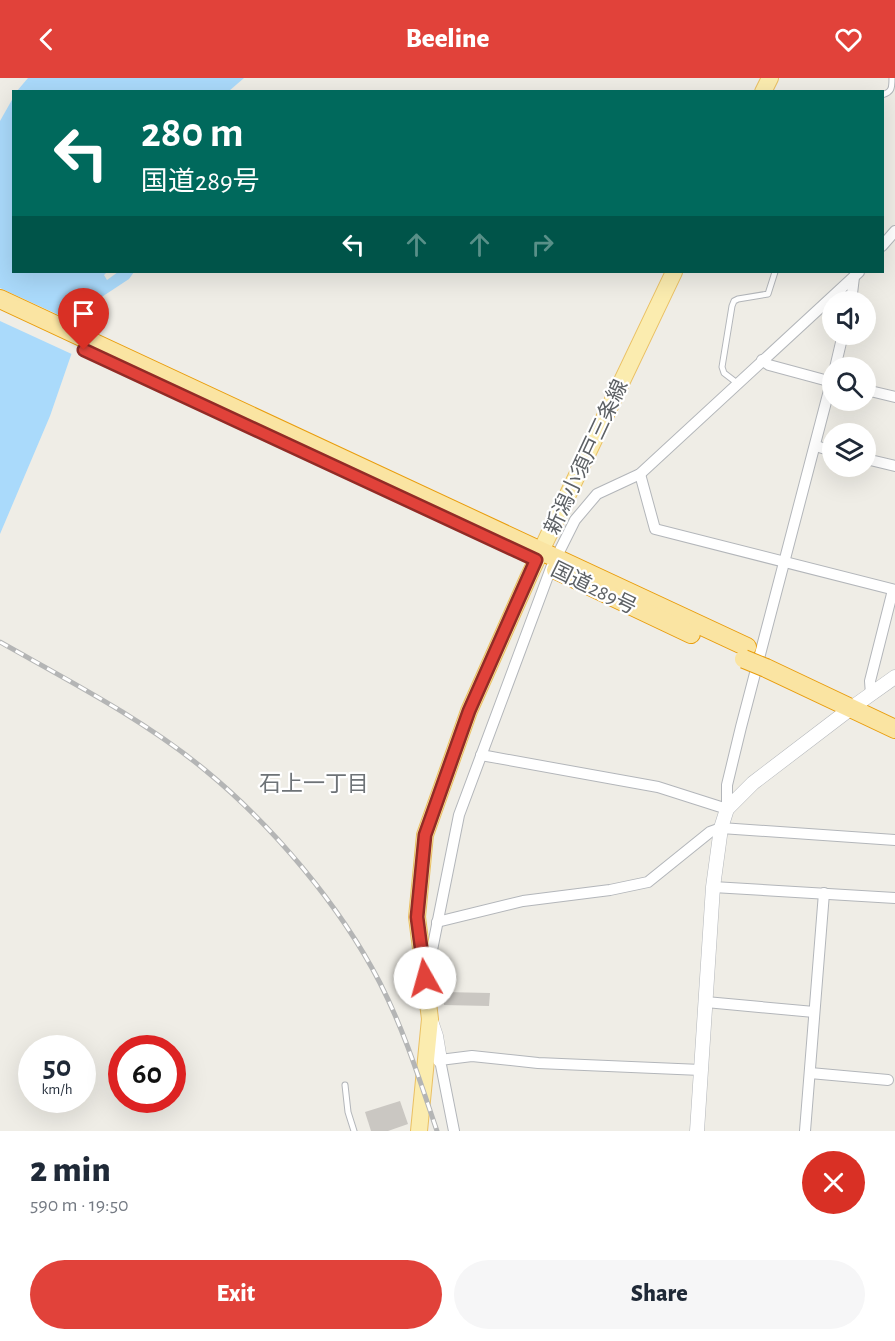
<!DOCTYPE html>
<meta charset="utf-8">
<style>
body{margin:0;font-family:"Alegreya Sans","Noto Sans JP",sans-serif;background:#f6f6f7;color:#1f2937;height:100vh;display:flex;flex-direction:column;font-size:22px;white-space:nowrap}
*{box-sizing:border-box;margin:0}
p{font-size:20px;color:#747a83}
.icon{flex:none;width:33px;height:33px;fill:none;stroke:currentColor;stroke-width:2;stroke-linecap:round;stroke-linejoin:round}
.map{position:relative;height:1053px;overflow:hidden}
.details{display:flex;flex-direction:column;background:#fff;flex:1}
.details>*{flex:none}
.top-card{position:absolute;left:12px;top:12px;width:872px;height:183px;border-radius:0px;box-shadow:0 6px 24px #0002;background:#00695c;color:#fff;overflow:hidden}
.fabs{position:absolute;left:822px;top:213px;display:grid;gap:12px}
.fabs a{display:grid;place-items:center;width:54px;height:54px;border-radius:50%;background:#fff;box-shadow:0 6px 24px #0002;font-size:30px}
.speed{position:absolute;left:18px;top:957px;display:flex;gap:12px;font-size:30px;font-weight:700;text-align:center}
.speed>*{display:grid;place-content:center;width:78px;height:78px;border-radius:50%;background:#fff;box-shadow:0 6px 24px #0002;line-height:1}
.speed small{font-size:15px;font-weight:400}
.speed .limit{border:9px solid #d22;background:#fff;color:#111}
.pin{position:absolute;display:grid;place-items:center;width:51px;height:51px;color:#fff;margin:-62px -26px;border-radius:50% 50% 50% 0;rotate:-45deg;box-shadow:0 0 6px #0007}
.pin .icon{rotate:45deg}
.me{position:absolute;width:66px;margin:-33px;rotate:353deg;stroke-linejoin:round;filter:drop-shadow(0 0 4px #0008)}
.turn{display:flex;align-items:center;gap:21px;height:126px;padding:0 30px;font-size:27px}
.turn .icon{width:78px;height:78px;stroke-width:2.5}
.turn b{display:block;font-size:42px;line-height:51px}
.lanes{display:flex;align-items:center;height:57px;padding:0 30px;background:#0003;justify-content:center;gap:30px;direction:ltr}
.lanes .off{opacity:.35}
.round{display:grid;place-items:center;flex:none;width:63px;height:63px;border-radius:32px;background:#f6f6f7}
.headline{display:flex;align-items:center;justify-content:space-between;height:102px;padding:0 30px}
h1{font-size:36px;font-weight:800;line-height:45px}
.button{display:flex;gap:12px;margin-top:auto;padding:12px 30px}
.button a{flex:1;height:69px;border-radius:36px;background:#e1423a;color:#fff;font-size:24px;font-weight:800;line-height:69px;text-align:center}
.button a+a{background:#f6f6f7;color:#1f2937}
header{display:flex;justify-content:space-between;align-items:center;height:78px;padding:0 30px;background:#e1423a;color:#fff;font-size:27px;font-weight:800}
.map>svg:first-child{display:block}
.water{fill:#aadafb}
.pier{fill:#efede6}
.building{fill:#cac7c2}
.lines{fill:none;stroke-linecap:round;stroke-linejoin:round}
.service-casing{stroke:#b3b6ba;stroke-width:7}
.minor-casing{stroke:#b3b6ba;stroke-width:12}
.tertiary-casing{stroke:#b3b6ba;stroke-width:15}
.primary-casing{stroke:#eac063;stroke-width:18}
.trunk-casing{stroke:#e99d0c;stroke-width:20}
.service{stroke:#fff;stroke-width:5}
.minor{stroke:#fff;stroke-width:10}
.tertiary{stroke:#fff;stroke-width:14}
.primary{stroke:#fbecaf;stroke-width:16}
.trunk{stroke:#fae4a2;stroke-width:18}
.rail-casing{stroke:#b4b5b5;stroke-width:5}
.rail{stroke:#fff;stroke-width:3;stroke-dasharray:9;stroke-linecap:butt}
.trunk-bridge-casing{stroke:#e99d0c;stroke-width:20;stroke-linecap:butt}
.trunk-bridge{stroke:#fae4a2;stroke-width:18}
.route-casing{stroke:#922b26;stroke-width:15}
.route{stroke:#e1423a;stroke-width:10}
.labels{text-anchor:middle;stroke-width:4.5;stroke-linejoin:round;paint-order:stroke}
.street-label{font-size:21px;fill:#5d6165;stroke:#fff}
.neighbourhood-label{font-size:22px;fill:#6e7377;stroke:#fff}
</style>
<header><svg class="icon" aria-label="back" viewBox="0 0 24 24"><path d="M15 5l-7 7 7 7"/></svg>Beeline<svg class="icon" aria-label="heart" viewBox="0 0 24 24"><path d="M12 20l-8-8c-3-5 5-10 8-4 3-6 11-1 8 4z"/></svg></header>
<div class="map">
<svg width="895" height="1053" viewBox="0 0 895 1053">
<rect width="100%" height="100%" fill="#efede6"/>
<g class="water">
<path d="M28,0h216l-15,13h-212z"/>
<path d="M13,20l1,174h93l-3,3 3,5 11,-8h16l-5,7 -41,27 -38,110 -50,118v-413z"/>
</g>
<path class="pier" d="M0,210l85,39 -9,29 -76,-35z"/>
<g class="building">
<path d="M444,914l46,1 -1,13 -45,-1z"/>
<path d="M400,1023l8,23 -20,7h-17l-6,-19z"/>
</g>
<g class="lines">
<defs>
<g id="service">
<path d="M882,17c10,-3 10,-7 10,-17"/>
<path d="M737,305l-13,-10 -2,-6 10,-61 2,-5 4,-2 30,-5 7,-22"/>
<path d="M345,1007l3,27 6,19"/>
</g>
<g id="minor">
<path d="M882,168l13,-15"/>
<path d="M851,224l3,-25"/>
<path d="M762,282l7,5 63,17"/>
<path d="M835,290l8,-34"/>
<path d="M866,312l29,7"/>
<path d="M816,368l16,5"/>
<path d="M866,381l29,7"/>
<path d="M640,396l15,55 240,61"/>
<path d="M871,616l-1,-13 23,-91"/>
<path d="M481,677l177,32 69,22v-24l14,-58 91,-348"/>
<path d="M713,809l182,11"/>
<path d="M437,844l86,-21 87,-11 38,-8 62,-50 11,-4 174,12"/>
<path d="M432,901v-29l27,-135 92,-247 24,-48 22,-26 43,-20 219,-202"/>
<path d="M706,924l108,10"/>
<path d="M810,995l78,7"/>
<path d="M454,1053l-14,-71 32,-4 66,7 163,7"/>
<path d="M805,1053l19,-238"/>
</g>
<g id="tertiary">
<path d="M431,943l5,15 4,24"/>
<path d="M697,1053l16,-244 8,-59 6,-19 26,-26 97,-74 45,-32"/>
</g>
<g id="primary">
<path d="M763,14l7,-14"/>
<path d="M419,1053l11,-112 -13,-102 8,-82 44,-124 60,-135 145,-304"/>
</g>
<g id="trunk">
<path d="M0,221l747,348"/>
<path d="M556,492l135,64"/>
<path d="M766,590l129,61"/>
</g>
</defs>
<use href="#service" class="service-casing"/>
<use href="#minor" class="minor-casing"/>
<use href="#tertiary" class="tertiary-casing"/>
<use href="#primary" class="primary-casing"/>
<use href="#trunk" class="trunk-casing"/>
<use href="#service" class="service"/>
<use href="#minor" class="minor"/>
<use href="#tertiary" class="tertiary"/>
<use href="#primary" class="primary"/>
<use href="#trunk" class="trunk"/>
<defs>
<path id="rail" d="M0,564c69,39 143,77 205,128 67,55 135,135 175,213 24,47 40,98 57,148"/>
</defs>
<use href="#rail" class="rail-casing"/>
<use href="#rail" class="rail"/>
<defs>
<path id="trunk-bridge" d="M744,581l22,9"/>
</defs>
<use href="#trunk-bridge" class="trunk-bridge-casing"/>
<use href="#trunk-bridge" class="trunk-bridge"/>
</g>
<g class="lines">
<defs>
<path id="route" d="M84,272l452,210 -67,151 -44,124 -8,82 8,61"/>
</defs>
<use href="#route" class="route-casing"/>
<use href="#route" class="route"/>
</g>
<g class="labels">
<g class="street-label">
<text transform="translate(586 379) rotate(-65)" y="7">新潟小須戸三条線</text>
<text transform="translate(594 510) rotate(26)" y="7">国道289号</text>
</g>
<g class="neighbourhood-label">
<text x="314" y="713">石上一丁目</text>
</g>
</g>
</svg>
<div class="fabs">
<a><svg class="icon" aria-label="sound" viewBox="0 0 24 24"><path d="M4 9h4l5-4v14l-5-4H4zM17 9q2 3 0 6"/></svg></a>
<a><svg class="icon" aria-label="search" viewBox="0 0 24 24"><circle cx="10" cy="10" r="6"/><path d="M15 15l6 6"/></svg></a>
<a><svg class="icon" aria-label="layers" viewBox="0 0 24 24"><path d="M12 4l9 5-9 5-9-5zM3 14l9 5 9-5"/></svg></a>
</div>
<div class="speed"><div>50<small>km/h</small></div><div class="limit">60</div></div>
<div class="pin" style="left:84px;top:272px;background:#d93025"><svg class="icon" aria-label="arrive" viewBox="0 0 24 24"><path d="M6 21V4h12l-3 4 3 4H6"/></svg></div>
<svg class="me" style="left:425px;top:900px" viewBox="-20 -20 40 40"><circle r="19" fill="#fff"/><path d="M0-13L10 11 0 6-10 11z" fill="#e1423a"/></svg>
<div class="top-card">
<div class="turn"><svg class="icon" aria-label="left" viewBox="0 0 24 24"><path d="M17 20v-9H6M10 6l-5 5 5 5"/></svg><div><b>280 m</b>国道289号</div></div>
<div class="lanes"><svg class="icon" aria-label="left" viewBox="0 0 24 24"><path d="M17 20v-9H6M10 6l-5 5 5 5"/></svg><svg class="icon off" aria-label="ahead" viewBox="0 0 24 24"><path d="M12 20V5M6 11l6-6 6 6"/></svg><svg class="icon off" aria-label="ahead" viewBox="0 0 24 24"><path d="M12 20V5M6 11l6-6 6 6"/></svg><svg class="icon off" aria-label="right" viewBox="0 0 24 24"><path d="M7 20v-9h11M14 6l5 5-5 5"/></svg></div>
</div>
</div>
<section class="details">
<div class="headline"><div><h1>2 min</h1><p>590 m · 19:50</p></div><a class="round" style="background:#d93025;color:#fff"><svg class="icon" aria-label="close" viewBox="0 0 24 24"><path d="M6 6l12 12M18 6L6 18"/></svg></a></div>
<div class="button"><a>Exit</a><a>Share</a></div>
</section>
